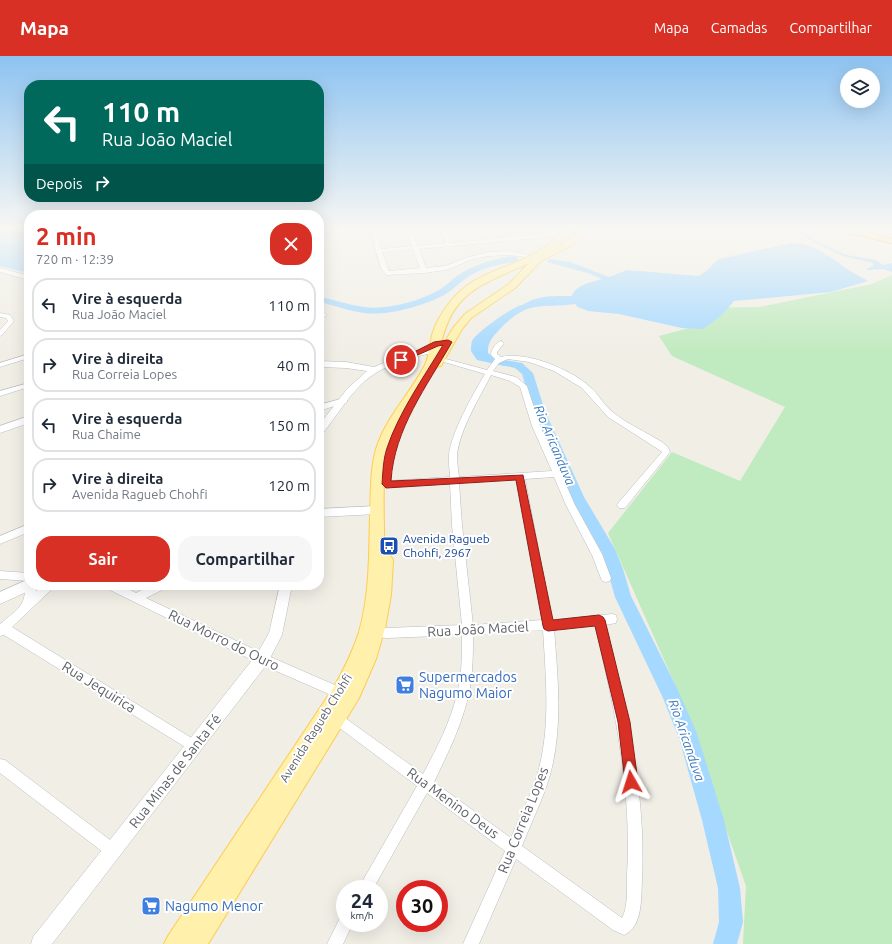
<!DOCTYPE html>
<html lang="pt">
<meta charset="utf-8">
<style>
body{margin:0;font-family:Ubuntu,sans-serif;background:#f6f6f7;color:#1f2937;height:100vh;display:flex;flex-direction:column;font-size:15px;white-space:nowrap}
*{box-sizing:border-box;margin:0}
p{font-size:13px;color:#747a83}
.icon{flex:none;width:22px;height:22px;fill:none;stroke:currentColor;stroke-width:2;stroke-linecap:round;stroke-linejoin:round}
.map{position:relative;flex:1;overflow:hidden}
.details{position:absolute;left:24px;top:154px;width:300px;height:380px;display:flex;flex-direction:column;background:#fff;border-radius:16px;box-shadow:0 4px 16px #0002}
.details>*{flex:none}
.guide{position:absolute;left:24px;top:24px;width:300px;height:122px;border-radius:16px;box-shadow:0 4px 16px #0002;background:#00695c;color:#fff;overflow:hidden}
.buttons{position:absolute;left:840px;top:12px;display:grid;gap:8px}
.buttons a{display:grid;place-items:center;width:40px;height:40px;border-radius:50%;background:#fff;box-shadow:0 4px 16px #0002;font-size:20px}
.speed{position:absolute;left:336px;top:824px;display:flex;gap:8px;font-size:20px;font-weight:700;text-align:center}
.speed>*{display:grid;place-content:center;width:52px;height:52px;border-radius:50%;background:#fff;box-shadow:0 4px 16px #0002;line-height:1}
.speed small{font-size:10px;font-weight:400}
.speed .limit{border:6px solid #d22;background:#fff;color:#111}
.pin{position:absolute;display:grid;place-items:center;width:34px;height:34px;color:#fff;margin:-17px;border:2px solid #fff;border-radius:50%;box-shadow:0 1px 4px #0007}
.me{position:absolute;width:44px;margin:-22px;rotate:354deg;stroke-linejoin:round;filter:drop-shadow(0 0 3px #0008)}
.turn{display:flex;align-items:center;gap:14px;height:84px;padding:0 12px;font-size:18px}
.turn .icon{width:52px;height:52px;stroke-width:2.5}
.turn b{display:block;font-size:28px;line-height:34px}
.then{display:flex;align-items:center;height:38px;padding:0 12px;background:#0003;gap:8px;font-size:15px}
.round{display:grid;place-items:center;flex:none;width:42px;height:42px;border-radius:16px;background:#f6f6f7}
.overview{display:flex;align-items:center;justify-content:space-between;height:68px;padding:0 12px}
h1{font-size:24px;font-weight:600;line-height:30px;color:#d93025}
.primary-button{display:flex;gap:8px;margin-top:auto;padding:8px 12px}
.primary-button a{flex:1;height:46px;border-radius:16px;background:#d93025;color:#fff;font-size:16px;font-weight:600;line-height:46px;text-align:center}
.primary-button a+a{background:#f6f6f7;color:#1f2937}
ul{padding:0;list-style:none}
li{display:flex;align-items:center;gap:12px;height:54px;margin:0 8px 6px;padding:0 4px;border:2px solid #e0e1e3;border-radius:16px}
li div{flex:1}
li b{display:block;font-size:15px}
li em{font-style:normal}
header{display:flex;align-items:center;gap:24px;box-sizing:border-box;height:56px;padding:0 20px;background:#d93025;color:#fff}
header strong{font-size:19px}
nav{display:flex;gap:22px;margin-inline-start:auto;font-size:14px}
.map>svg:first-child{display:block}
.green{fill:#c0eabf}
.water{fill:#a6d9ff}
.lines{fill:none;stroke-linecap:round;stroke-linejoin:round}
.river{fill:#a6d9ff;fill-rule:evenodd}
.minor-casing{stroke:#babdc2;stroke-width:1}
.tertiary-casing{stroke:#babdc2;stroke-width:1}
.primary-casing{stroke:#fecc50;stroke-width:2}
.trunk-casing{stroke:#f5a700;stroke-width:2}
.minor{fill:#fff;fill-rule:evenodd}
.tertiary{fill:#fff;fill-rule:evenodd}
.primary{fill:#fff1ab;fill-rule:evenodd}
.trunk{fill:#ffe99c;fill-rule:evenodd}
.rail-casing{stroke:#b6b7b8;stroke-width:2.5}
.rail{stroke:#fff;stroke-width:1.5;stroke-dasharray:5;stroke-linecap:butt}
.route{fill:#d93025;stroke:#8d1f18}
.labels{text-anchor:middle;stroke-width:4;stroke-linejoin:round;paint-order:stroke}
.transit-label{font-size:12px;fill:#164399;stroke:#fff;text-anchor:start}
.street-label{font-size:12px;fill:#5d6167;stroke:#fff}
.water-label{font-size:13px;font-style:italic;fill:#3979bc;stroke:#fff}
.near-street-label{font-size:14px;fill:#5d6167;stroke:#fff}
.near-shop-label{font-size:14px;fill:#366cbe;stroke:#fff;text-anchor:start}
</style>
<header>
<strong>Mapa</strong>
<nav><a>Mapa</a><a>Camadas</a><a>Compartilhar</a></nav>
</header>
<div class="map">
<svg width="892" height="888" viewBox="0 0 892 888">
<rect width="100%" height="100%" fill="#f0eee5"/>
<path class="green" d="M892,219v669h-149l3,-58 -69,-197 -69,-156 64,-81 68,29 45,-74 -113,-51 -13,-20 30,-8 3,-20 67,-1 113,-23z"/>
<g class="water">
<path d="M0,174h29v43l-29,-7z"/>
<path d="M795,174h6l13,10 27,13 10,3 25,4 7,5 9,-2v9l-9,-3 -15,1 -2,-1 7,-3v-3l-30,-7 -29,-14z"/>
<path d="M791,187c19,-1 37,12 52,23 7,6 17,10 25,15l-37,11 -97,9 -12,14 -19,14 -21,-1 -63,-14 -31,-3 -10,-4 -3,-3c-37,5 -46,-5 -75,25 -7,7 -13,14 -12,24l8,7 13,3 -3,3c-41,-5 -30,-23 -7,-44 11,-8 21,-17 33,-22 13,-5 27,-4 40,-4 3,-11 20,-14 30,-17l-14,-6 -41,-11 2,-3 21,3 39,15 18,-7 71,6 7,-4 14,-13z"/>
</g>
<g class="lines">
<g class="river">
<path d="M514,200l3,1 1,2 -1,2c-19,4 -32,5 -49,16 -8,5 -15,13 -24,18 -20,11 -57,21 -80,18 -15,-2 -30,-8 -45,-11v-6c15,4 30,9 45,11 23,3 53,-5 73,-16 8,-4 13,-10 20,-15 18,-12 36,-17 57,-20z"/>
<path d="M521,249l3,1 2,2 -2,2c-15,9 -41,22 -43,41l4,5 3,1 34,6 11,10 12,38 39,86 31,52 8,20 8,27 45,90 20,45 28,89 16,68 3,34 -6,22h-24l6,-22 -1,-34 -16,-68 -23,-82 -16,-40 -48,-101 -8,-28 -7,-18 -29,-53 -38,-87 -11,-37 -7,-6 -38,-8 -6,-9c0,-3 0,-7 1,-10 5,-9 39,-33 49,-36z"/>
</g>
<defs>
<g id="minor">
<path d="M370,174h6l5,19 31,-3 -6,-16h6l5,16 29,-3 -6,-13h6l5,13 97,-10 14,-3 5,1 -19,6 -129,12 7,19 19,-2 24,-9 19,-5 22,-1 19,4 -3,2 -16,-2 -22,1 -15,3 -27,11 -22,3 -37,2 -2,-1 -4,-6zM413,193l7,19 -31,3 -7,-19z"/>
<path d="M0,212l29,8v4l-29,-8z"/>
<path d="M319,253l8,6 -8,5z"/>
<path d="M0,257l10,2 4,6 -12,14 -2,1v-6l8,-9 -2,-3 -6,-1z"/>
<path d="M501,285l3,2 -7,9v2l4,3c25,-6 69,12 88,29 10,8 15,20 25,27 15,12 32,19 48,29l6,5 2,5 -45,56h-6l-2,-3 2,-3 43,-50 -1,-1 -53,-34 -26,-29 -28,-17 -25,-9 -21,-3 -9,4 -6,8 23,6 11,9 13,40 35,79 27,49 9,24 -1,3 -4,1 -4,-1 -10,-26 -26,-50 -12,-28 -29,2 27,141 60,-6 4,1 1,4 -1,4 -11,2c22,83 41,168 37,255 -1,17 1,47 -18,55l-11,-5 -97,-71 -37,85h-16l42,-93 -78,-58 -54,96h-15l59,-103 -84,-63 -2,-4 2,-4 4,-2 4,2 82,59c14,-26 27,-51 34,-80 5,-19 5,-39 5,-59l-75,3 -19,-2 -1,-4 1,-4 4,-1 15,1 75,-3 -10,-100 -2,-41 -64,3 -4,-3 4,-3 64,-4c0,-7 -2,-15 -1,-22 2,-22 24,-61 36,-81l-41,-12 -1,-1 3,-2 41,11 8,-11 -4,-4c0,-5 5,-13 10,-14zM491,319l19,6 10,6 12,39 20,45 -93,6c-1,-8 -2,-15 -2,-22 3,-26 22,-56 34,-80zM516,424l26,140 -69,5 -11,-100 -3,-42zM595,570c20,82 37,165 32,250 0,13 1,31 -5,42l-100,-72c9,-23 21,-47 28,-71 13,-48 8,-96 4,-146zM543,574c3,49 8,98 -6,146 -7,21 -18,42 -26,62l-77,-56c14,-29 28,-57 35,-89 4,-19 4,-39 4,-58z"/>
<path d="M29,298v4l-29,9v-4z"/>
<path d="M29,327v4l-29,9v-5z"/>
<path d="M344,342h3v4l-28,9v-6z"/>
<path d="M377,450l3,1 2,3 -2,3 -3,1 -58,3v-8z"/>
<path d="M29,468v8l-29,12v-8z"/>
<path d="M0,515l29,2v12h7v6l6,-6h12l-1,3 -41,39 186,115 2,4 -2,4 -4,2 -4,-2 -186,-115 -4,1v-12c7,-6 17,-13 22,-21 4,-7 2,-16 7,-22l-29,-2z"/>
<path d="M105,529h15l16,8 16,-8h15l-1,3 -20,10 120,57 78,34 2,4 -2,4 -4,2 -82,-36 -152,-75z"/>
<path d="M0,703l5,1 113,86 2,5 -2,5 -5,2 -5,-2 -108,-83z"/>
<path d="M345,859v8h8l-10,21h-16l13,-26z"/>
</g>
<g id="tertiary">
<path d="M442,290l4,2 -1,2c-27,6 -58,12 -80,31 -17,15 -29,36 -43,53l-3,1v-10l28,-36 20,-18 -21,-3 -27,-1v-6l27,1 28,5 35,-14z"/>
<path d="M29,360v7l-29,10v-7z"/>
<path d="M29,523v6h6l-2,4 -33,15v-12z"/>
<path d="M280,529h12l-10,50 -15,29 -215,280h-21l2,-7 224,-283 12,-21z"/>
</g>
<path id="primary" d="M561,174h8l-12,16 9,-5 11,-11h9l-14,15 -31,16 -26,27 -44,30 -9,11 -21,37 -6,1c-15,25 -35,49 -45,77 -10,33 -5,75 -6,110l6,1 3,5 -2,35 -6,33 -9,31 -17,39 -151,246h-44l4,-8 166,-249c10,-18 19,-36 25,-55 11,-38 10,-79 11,-118 1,-23 0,-49 8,-71 11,-29 33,-51 47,-78 4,-9 5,-20 7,-30 5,-17 18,-36 32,-47 30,-24 74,-24 97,-58zM529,207l-20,21 -44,30 -12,14 -13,22c10,-59 42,-65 89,-87z"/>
<path id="trunk" d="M844,174h14l34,9v4l-47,-11z"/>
</defs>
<use href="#minor" class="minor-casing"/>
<use href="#tertiary" class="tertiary-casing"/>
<use href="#primary" class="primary-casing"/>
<use href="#trunk" class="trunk-casing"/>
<use href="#minor" class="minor"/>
<use href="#tertiary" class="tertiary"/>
<use href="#primary" class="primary"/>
<use href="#trunk" class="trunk"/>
<defs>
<path id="rail" d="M570,182l5,-8"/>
</defs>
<use href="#rail" class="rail-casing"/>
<use href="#rail" class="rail"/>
</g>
<linearGradient id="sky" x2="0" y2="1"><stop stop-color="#8dc3f1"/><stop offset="0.58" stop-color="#f8f7f3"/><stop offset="1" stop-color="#f8f7f3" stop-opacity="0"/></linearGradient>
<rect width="892" height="298" fill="url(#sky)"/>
<path class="route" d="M448,284l4,2c-25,44 -58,87 -61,139l132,-6 30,145 46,-5 4,2 2,3 25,102 8,60 -2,5 -5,2 -4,-2 -2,-5 -7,-60 -23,-96 -47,5 -4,-2 -1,-3 -27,-146 -130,8 -4,-4c1,-12 1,-24 5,-36 12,-36 37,-71 56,-103l-5,1 -34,15 -3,1 -3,-2 36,-18z"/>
<defs>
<symbol id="bus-square" viewBox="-11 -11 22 22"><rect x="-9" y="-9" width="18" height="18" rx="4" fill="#1a4fb4" stroke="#fff"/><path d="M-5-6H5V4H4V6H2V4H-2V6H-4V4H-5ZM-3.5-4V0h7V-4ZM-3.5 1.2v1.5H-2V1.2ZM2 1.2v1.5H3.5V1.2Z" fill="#fff"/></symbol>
<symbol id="supermarket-square" viewBox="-11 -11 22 22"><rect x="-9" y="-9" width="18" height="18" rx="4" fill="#3f7fe0" stroke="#fff"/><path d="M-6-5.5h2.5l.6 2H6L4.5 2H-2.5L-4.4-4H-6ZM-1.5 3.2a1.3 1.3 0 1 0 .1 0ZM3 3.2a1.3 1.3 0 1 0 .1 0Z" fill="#fff"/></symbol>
</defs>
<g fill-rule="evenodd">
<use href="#bus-square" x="378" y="479" width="22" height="22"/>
<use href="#supermarket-square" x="394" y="618" width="22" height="22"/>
<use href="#supermarket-square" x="140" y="839" width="22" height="22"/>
</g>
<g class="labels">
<g class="transit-label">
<text x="403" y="487">Avenida Ragueb<tspan x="403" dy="14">Chohfi, 2967</tspan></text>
</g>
<g class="street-label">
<text transform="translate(316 672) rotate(-58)" y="4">Avenida Ragueb Chohfi</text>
</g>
<g class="water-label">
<text transform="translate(555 389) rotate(67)" y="5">Rio Aricanduva</text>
<text transform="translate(687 684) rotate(71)" y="5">Rio Aricanduva</text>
</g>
<g class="near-street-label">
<text transform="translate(478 573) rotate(-3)" y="5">Rua João Maciel</text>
<text transform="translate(224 584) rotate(26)" y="5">Rua Morro do Ouro</text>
<text transform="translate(99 631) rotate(32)" y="5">Rua Jequirica</text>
<text transform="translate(175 715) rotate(-52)" y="5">Rua Minas de Santa Fé</text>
<text transform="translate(453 747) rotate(36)" y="5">Rua Menino Deus</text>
<text transform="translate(523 764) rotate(-68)" y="5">Rua Correia Lopes</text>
</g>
<g class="near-shop-label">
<text x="419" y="626">Supermercados<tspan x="419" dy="16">Nagumo Maior</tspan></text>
<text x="165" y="855">Nagumo Menor</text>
</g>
</g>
</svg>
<div class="buttons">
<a><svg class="icon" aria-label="layers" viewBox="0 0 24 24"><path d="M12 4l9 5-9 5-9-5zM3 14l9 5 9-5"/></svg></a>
</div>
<div class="speed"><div>24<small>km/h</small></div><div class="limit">30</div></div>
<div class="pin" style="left:401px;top:304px;background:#d93025"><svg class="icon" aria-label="arrive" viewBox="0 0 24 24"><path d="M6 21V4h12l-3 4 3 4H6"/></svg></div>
<svg class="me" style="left:631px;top:726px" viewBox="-20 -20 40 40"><path d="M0-17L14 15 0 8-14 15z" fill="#d93025" stroke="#fff" stroke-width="4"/></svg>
<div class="guide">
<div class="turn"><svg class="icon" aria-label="left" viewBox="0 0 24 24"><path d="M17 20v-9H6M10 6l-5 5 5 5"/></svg><div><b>110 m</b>Rua João Maciel</div></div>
<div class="then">Depois<svg class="icon" aria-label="right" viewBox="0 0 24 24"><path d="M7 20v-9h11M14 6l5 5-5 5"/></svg></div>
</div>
<section class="details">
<div class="overview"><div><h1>2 min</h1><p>720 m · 12:39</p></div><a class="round" style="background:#d93025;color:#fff"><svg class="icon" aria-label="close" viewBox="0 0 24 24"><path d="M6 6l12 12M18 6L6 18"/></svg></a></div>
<ul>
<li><svg class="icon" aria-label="left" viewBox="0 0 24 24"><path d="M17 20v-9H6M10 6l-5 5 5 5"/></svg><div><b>Vire à esquerda</b><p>Rua João Maciel</p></div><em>110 m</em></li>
<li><svg class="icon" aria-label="right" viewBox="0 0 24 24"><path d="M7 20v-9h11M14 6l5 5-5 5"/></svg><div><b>Vire à direita</b><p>Rua Correia Lopes</p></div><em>40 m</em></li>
<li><svg class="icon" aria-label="left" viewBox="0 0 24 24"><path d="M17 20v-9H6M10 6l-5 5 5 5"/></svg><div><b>Vire à esquerda</b><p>Rua Chaime</p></div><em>150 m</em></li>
<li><svg class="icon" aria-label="right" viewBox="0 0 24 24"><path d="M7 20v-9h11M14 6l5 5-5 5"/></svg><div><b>Vire à direita</b><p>Avenida Ragueb Chohfi</p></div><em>120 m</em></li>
</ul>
<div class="primary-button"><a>Sair</a><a>Compartilhar</a></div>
</section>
</div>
